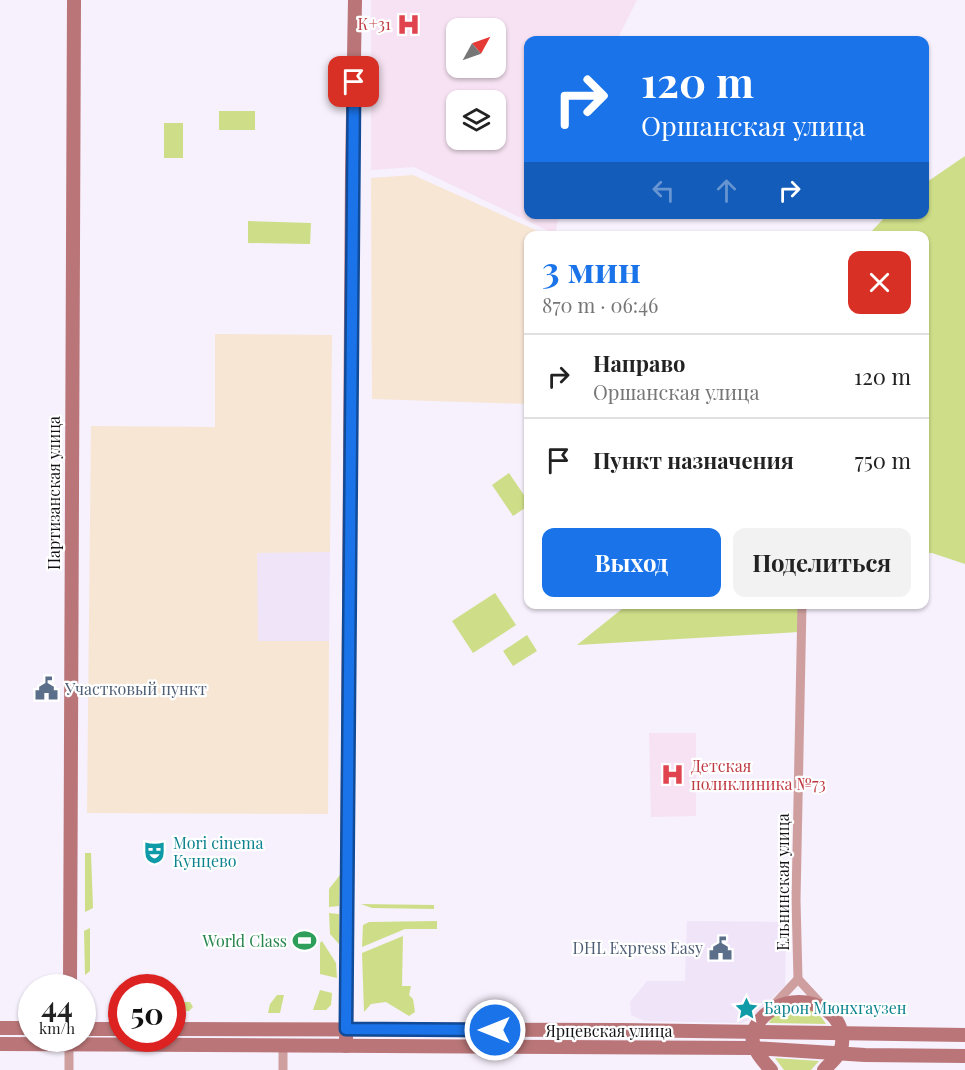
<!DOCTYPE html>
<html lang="ru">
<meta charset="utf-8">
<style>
body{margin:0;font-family:"Playfair Display",serif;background:#f2f2f2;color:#222;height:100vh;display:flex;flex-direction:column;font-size:22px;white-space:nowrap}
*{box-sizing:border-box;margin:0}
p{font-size:20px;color:#767676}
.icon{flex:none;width:33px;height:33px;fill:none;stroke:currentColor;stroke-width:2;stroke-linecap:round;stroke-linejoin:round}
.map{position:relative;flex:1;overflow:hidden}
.sheet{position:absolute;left:524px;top:231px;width:405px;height:378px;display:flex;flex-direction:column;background:#fff;border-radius:12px;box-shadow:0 2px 4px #0004}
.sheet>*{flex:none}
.top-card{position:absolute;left:524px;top:36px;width:405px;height:183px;border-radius:12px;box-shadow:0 2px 4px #0004;background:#1a73e8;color:#fff;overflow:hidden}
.needle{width:39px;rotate:50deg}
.controls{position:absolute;left:446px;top:18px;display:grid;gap:12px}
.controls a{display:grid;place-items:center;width:60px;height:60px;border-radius:12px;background:#fff;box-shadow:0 2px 4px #0004;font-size:30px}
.speed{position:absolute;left:18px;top:974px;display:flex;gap:12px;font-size:30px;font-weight:700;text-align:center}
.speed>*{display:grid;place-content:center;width:78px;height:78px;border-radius:50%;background:#fff;box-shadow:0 2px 4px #0004;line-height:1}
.speed small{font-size:15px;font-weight:400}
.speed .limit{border:9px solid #d22;background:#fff;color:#111}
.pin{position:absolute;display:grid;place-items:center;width:51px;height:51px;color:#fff;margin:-26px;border-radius:12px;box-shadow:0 3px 9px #0006}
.me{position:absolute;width:66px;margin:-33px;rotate:270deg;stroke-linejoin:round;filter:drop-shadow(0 0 4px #0008)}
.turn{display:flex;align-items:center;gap:21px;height:126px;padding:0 18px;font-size:27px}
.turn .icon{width:78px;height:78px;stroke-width:2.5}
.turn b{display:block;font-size:42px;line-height:51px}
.lanes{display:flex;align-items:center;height:57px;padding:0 18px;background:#0003;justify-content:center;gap:30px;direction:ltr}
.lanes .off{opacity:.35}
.round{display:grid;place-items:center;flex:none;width:63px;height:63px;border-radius:12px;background:#f2f2f2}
.overview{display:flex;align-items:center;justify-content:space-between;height:102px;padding:0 18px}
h1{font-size:36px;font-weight:700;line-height:45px;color:#1a73e8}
.action{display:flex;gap:12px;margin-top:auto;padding:12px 18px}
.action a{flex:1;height:69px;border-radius:12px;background:#1a73e8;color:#fff;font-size:24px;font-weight:700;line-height:69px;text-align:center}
.action a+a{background:#f2f2f2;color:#222}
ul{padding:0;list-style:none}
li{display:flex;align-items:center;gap:18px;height:84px;padding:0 18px;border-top:2px solid #e0e0e0}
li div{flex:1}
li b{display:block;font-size:22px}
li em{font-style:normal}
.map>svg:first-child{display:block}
.built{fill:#f0e4f9}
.education{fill:#f7e6d4}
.medical{fill:#f6e2f2;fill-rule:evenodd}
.green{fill:#cede88}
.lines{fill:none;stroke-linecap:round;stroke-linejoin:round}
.street{stroke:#cf9f9f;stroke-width:9}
.secondary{stroke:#b97577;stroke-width:14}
.route-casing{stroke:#114b97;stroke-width:15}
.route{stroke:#1a73e8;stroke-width:10}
.labels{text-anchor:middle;stroke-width:4.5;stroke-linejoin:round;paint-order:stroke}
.health-label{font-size:16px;fill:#be3a42;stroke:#fff;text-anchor:end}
.street-label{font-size:16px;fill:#131115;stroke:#fff}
.service-label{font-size:16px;fill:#4e5e75;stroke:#fff;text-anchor:start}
.culture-label{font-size:16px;fill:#0d838f;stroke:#fff;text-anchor:start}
.leisure-label{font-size:16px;fill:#27864d;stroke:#fff;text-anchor:end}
</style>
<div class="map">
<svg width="965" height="1070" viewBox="0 0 965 1070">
<rect width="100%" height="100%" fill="#f7f0fd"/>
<g class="built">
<path d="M257,552h73l-1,89h-72z"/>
<path d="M687,921l93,1 6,7 -1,57 -36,34 -7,3 -97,-2 -14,-6 -1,-13 17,-21h38z"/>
</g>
<g class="education">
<path d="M413,175l129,58v2l-14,1v168l-156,-5 -1,-221z"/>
<path d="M215,334l117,1 -2,217 -73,1 1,88h71l-1,173 -241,-1 4,-387 124,1z"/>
</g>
<g class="medical">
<path d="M371,0h266l-20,40h-89v174l31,1 -4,19 -141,-67 -43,3zM456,28h39v40h-39zM456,100h39v40h-39z"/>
<path d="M649,733h47v83l-45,1z"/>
</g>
<g class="green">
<rect x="219" y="111" width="36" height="19"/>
<rect x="164" y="123" width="19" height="35"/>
<path d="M965,156v408l-33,-11h-8v-317l-56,-1 19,-20 37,-1v-30z"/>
<path d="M248,221l63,2 -1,21 -62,-1z"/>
<path d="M509,473l19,28v5l-15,10 -21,-31z"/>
<path d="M495,593l21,32 -43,28 -21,-32z"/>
<path d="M627,605h172v27l-222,13z"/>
<path d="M527,635l10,16 -24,15 -10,-15z"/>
<path d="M85,853h6l2,55 -8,4z"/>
<path d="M340,875l-1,31 -10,1v-18z"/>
<path d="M361,904l73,1v4l-62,-1z"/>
<path d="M329,913l10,1v30l-9,-10z"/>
<path d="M437,921v8h-32l-43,18 1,-22 6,-3z"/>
<path d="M90,928v43l-5,4 -1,-44z"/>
<path d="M403,936l-1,50h9l-2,9 4,4 2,13 -6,4 -23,-14 -15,2 -7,8 -2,-59z"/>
<path d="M322,941l14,22 1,15 -17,-4v-31z"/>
<path d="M320,990l12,3 -1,12 -5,5h-13z"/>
<path d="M277,995h7l-4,18h-12l2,-9z"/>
<path d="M173,1002h17l3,5 -4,4h-16z"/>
<path d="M790,1005l27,6 9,13 -57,-1 4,-7z"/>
<path d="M775,1058l44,3 -8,9h-27z"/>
</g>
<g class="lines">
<g class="street">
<path d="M798,979l-2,-79 6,-296"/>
<path d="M798,979l25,27"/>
<path d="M771,1008l27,-29"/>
<path d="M69,1070v-25"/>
<path d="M283,1070v-24"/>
</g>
<g class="secondary">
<path d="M70,987l4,-987"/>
<path d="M0,1028h32"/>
<path d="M82,1029h40"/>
<path d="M172,1029l449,1 344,5"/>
<path d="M0,1044l753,4 112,7 100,1"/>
<path d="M346,1046l6,-873 3,-173"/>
<path d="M771,1070c-14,-16 -28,-31 -10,-51 28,-32 85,-16 81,25 -1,11 -11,18 -18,26"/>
</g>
</g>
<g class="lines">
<defs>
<path id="route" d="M354,82l-8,947 149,1"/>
</defs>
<use href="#route" class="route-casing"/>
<use href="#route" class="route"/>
</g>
<defs>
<symbol id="hospital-bare" viewBox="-9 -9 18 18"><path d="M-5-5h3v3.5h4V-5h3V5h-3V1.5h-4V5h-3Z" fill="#e0444e" stroke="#fff" stroke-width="2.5" paint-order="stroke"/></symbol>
<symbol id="civic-bare" viewBox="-9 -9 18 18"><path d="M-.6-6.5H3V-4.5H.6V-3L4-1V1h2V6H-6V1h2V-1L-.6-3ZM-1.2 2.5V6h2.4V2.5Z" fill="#5c6f8a" stroke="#fff" stroke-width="2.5" paint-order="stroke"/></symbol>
<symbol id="theatre-bare" viewBox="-9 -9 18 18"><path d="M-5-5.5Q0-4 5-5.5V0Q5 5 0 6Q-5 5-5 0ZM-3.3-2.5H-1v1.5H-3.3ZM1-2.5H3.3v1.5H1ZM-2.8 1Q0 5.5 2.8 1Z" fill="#0f9aa8" stroke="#fff" stroke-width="2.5" paint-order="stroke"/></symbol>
<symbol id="stadium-bare" viewBox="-9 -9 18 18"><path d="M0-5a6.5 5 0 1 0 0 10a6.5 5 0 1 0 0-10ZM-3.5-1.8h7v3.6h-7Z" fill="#2e9e5b" stroke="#fff" stroke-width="2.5" paint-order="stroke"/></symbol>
<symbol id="sight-bare" viewBox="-9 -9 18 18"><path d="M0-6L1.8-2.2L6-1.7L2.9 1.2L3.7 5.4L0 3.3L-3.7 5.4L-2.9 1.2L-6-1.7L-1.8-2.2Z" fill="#0f9aa8" stroke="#fff" stroke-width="2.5" paint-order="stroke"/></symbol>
</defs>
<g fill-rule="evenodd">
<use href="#hospital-bare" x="392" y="8" width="33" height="33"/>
<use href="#civic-bare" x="30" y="672" width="33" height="33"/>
<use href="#hospital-bare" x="656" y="758" width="33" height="33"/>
<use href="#theatre-bare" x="138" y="836" width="33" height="33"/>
<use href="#stadium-bare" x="288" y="924" width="33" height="33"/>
<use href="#civic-bare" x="704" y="932" width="33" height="33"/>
<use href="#sight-bare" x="730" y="992" width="33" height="33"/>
</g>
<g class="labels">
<g class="health-label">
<text x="391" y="30">К+31</text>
<text x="691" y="772" text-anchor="start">Детская<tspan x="691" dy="18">поликлиника №73</tspan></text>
</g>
<g class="street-label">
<text transform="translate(54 493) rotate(-90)" y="6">Партизанская улица</text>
<text transform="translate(783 882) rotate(-90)" y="6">Ельнинская улица</text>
<text x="609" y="1037">Ярцевская улица</text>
</g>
<g class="service-label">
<text x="65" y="695">Участковый пункт</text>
<text x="703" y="954" text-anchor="end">DHL Express Easy</text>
</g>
<g class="culture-label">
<text x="173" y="849">Mori cinema<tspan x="173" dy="18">Кунцево</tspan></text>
<text x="764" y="1014">Барон Мюнхгаузен</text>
</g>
<g class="leisure-label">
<text x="287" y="947">World Class</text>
</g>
</g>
</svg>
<div class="controls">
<a><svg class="needle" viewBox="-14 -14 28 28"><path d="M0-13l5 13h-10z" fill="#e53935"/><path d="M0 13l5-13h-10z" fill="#767676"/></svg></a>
<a><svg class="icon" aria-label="layers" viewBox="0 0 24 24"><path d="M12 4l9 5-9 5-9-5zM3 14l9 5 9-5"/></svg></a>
</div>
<div class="speed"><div>44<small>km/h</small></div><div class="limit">50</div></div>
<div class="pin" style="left:354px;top:82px;background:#d93025"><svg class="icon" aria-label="arrive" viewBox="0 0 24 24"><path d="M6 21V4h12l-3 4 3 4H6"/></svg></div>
<svg class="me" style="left:495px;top:1030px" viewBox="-20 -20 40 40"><circle r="17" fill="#1a73e8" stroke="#fff" stroke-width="3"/><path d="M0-11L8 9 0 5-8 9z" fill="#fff"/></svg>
<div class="top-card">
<div class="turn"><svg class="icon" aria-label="right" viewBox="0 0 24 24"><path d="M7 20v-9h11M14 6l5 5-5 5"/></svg><div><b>120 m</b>Оршанская улица</div></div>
<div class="lanes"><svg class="icon off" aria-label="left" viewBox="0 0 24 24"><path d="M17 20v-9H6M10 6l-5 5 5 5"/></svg><svg class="icon off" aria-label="ahead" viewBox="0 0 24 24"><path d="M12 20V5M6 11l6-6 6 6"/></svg><svg class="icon" aria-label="right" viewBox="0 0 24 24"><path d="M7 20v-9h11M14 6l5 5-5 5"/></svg></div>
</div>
<section class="sheet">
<div class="overview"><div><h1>3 мин</h1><p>870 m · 06:46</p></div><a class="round" style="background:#d93025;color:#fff"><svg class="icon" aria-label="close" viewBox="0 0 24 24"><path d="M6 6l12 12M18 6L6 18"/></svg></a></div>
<ul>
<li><svg class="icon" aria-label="right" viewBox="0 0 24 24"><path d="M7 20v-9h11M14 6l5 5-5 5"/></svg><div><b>Направо</b><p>Оршанская улица</p></div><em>120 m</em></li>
<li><svg class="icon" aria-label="arrive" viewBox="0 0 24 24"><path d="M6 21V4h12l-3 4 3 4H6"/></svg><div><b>Пункт назначения</b></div><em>750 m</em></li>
</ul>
<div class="action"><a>Выход</a><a>Поделиться</a></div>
</section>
</div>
